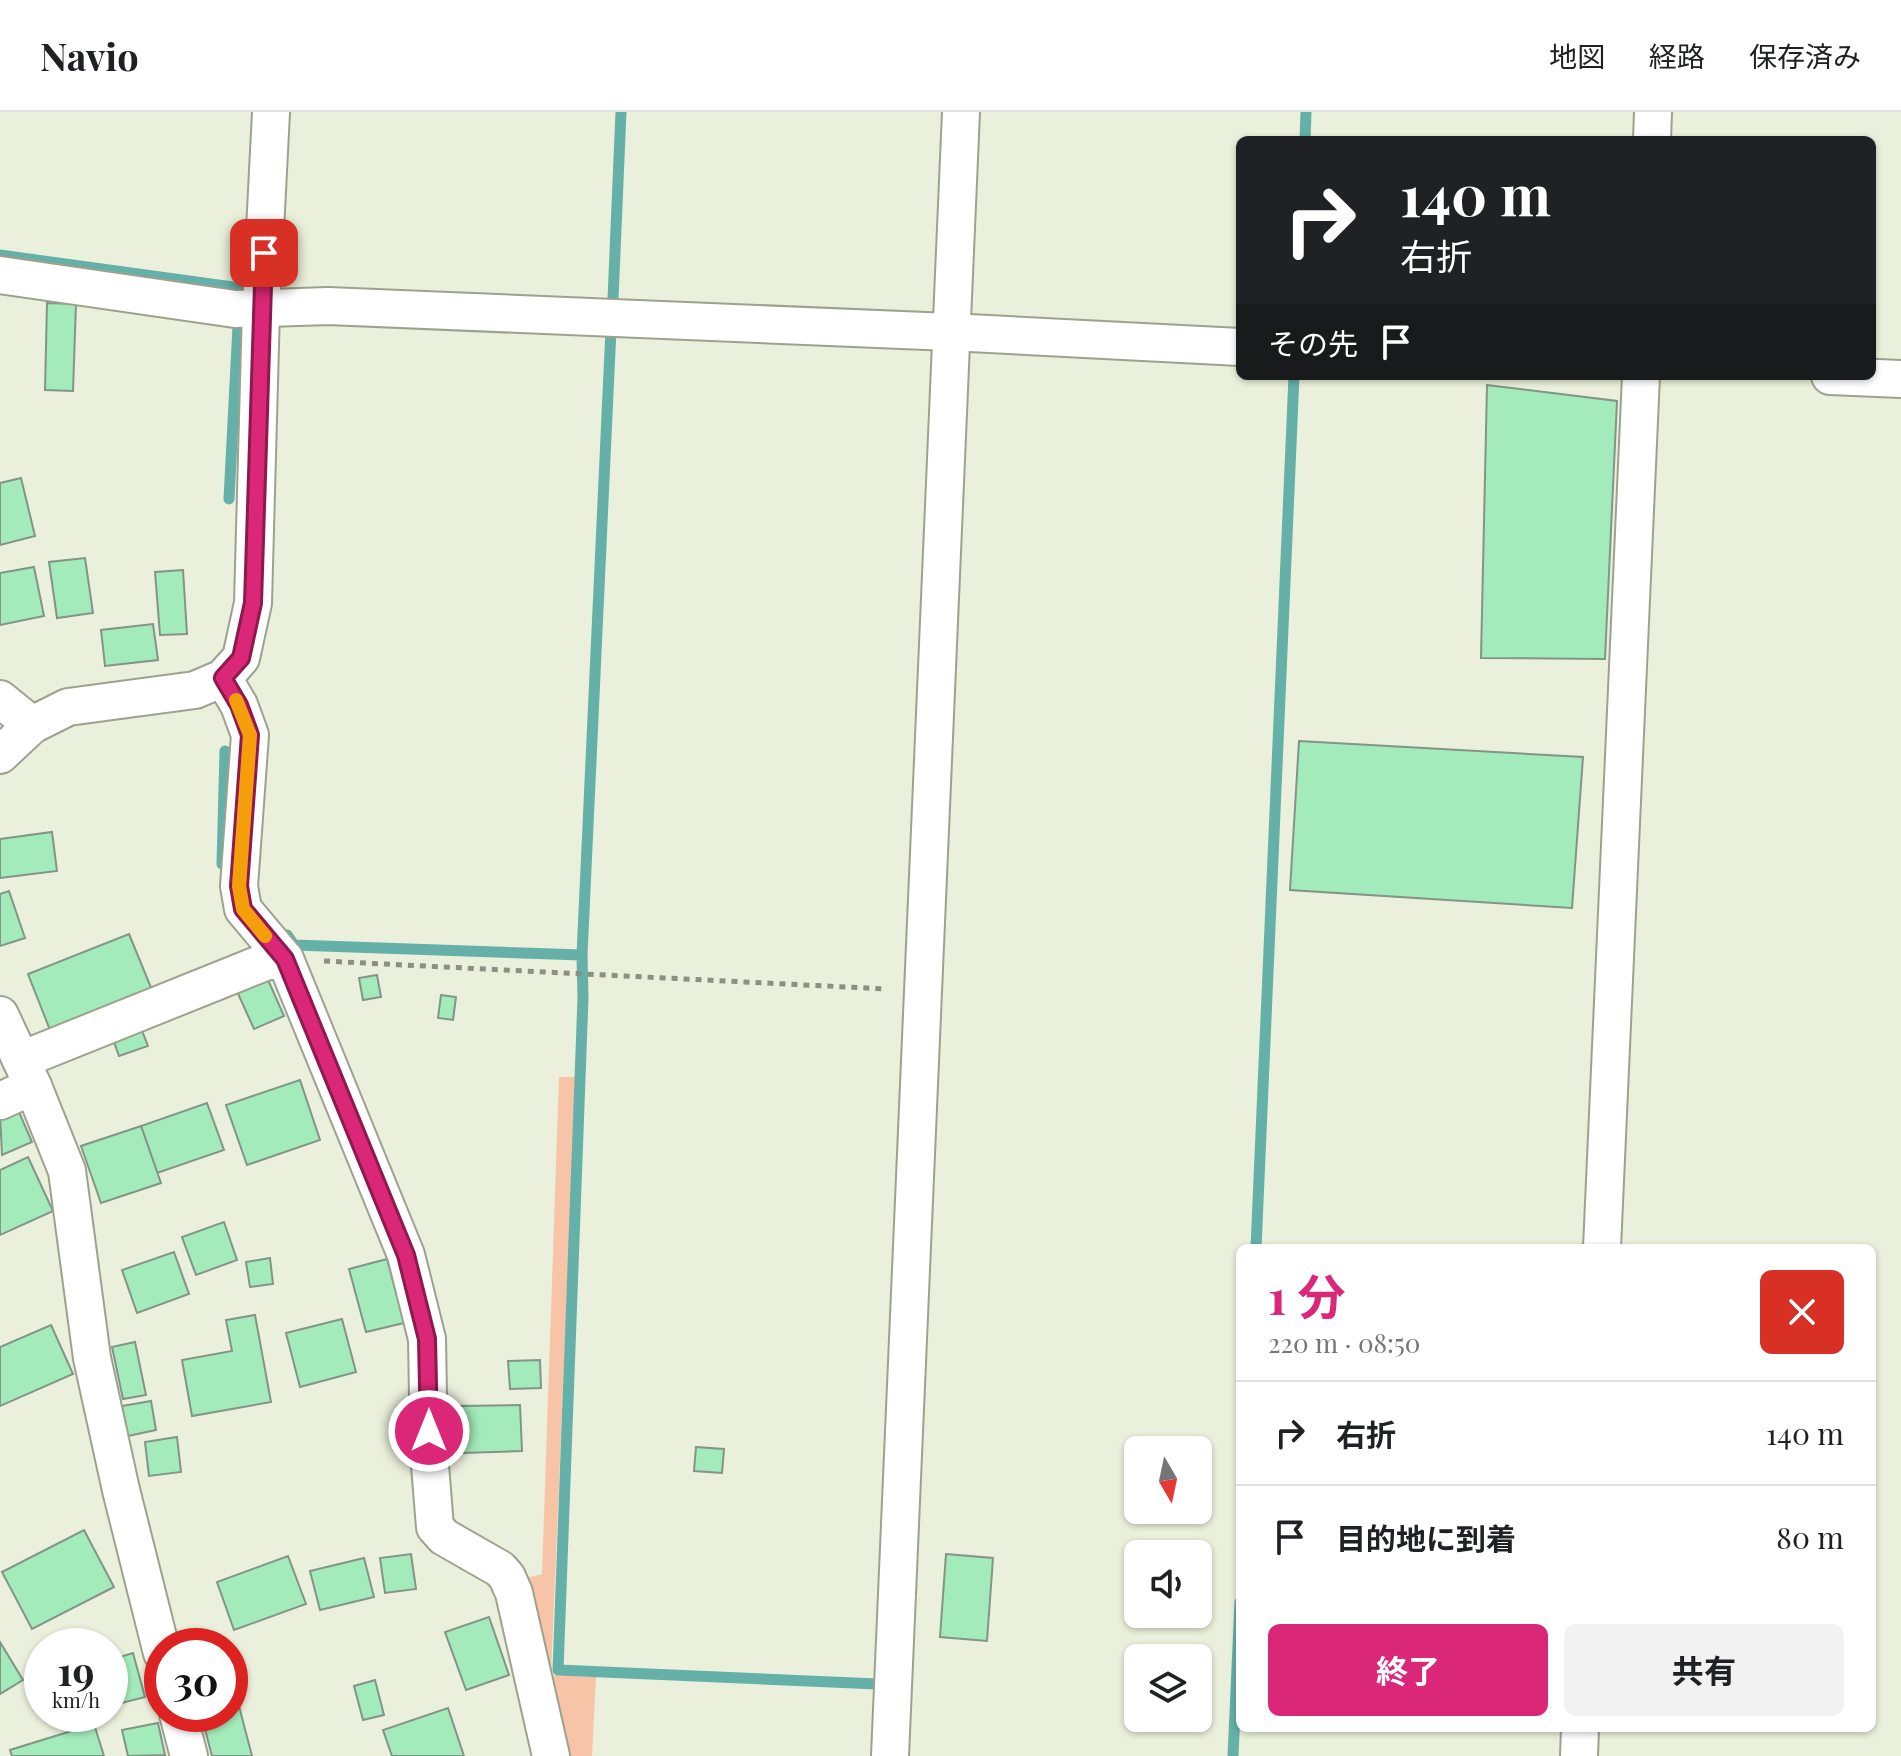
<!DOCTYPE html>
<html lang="ja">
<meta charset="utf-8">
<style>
body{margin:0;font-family:"Playfair Display","Noto Sans JP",serif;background:#f2f2f2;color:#202124;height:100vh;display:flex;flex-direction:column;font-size:30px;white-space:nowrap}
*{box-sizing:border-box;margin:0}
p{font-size:26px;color:#757577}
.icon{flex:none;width:44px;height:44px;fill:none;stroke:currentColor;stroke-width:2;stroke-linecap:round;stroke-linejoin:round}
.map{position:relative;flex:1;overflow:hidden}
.side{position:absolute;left:1236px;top:1132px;width:640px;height:488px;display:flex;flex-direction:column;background:#fff;border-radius:12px;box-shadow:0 2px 6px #0004}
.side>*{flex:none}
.banner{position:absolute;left:1236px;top:24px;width:640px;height:244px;border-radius:12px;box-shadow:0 2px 6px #0004;background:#202124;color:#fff;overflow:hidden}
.needle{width:52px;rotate:171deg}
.buttons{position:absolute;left:1124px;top:1324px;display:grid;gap:16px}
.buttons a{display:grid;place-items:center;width:88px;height:88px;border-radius:12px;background:#fff;box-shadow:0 2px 6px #0004;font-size:40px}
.speed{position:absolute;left:24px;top:1516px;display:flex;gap:16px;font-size:40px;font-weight:700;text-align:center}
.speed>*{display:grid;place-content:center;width:104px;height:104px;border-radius:50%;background:#fff;box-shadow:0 2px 6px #0004;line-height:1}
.speed small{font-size:20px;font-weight:400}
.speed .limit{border:12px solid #d22;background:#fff;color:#111}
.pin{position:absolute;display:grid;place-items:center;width:68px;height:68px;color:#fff;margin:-34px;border-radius:16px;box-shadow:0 4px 12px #0006}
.me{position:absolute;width:88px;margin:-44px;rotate:0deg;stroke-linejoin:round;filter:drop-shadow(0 0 6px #0008)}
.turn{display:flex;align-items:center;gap:28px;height:168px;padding:0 32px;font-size:36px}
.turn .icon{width:104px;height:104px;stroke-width:2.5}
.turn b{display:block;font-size:56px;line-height:68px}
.then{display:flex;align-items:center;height:76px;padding:0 32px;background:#0003;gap:16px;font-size:30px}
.round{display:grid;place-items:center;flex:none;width:84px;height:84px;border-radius:12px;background:#f2f2f2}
.overview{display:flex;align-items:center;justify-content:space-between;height:136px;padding:0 32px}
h1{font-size:48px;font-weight:700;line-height:60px;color:#db2777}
.button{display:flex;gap:16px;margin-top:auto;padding:16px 32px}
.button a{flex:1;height:92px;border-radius:12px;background:#db2777;color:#fff;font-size:32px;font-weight:700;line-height:92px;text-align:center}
.button a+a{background:#f2f2f2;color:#202124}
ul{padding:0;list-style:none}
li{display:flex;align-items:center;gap:24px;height:104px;padding:0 32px;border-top:2px solid #e0e0e0}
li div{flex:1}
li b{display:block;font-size:30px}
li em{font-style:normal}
header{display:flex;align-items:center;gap:48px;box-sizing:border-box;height:112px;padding:0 40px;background:#fff;border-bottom:2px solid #e0e0e0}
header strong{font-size:38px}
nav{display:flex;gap:44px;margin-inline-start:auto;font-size:28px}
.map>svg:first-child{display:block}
.green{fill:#f8c4a7}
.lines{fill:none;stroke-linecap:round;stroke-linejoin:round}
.stream{stroke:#65b0a8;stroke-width:11}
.building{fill:#a3ebba;stroke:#839488;stroke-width:2}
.minor-casing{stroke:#9da28f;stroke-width:40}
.path{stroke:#8c9082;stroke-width:5;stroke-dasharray:6 6;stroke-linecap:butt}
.minor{stroke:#fff;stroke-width:36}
.route-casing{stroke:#8e194d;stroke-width:20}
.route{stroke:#db2777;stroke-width:14}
.slow{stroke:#f59e0b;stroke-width:14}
</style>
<header>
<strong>Navio</strong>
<nav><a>地図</a><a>経路</a><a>保存済み</a></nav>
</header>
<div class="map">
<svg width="1901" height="1644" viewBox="0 0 1901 1644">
<rect width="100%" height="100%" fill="#eaf0db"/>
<path class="green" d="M559,965h17l-25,598 45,2 -4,79h-26l-40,-178 16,-4z"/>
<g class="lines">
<g class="stream">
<path d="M1305,28l1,-28"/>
<path d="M0,143l240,33 -11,211"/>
<path d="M613,187l8,-187"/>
<path d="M222,752l3,-113"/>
<path d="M287,823l7,10 288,10 1,43 -25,672 319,14"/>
<path d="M582,843l29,-626"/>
<path d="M1256,1136l38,-872"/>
<path d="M1233,1644l7,-154"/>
</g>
</g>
<g class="building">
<path d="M47,191l29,1 -3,87 -28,-1z"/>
<path d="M1487,273l130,16 -12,258 -124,-1z"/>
<path d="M21,366l14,58 -35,9v-62z"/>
<path d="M85,446l8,55 -36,5 -8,-56z"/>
<path d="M34,455l10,49 -44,9v-52z"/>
<path d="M183,458l4,64 -27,1 -5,-63z"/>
<path d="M153,512l5,36 -53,6 -4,-36z"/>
<path d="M1299,629l284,16 -11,151 -282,-18z"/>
<path d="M52,720l5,39 -57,7v-39z"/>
<path d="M9,779l16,47 -25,8v-52z"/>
<path d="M129,822l23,56 -102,40 -22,-56z"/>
<path d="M265,861l19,43 -30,13 -19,-42z"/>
<path d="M377,863l4,22 -18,3 -4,-22z"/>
<path d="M441,883l15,2 -3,23 -15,-2z"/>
<path d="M139,911l9,23 -29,10 -8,-22z"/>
<path d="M300,968l20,60 -73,25 -21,-60z"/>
<path d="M207,991l17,47 -67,23 -16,-47z"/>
<path d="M10,998l9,2 13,30 -30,13 -2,-41z"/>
<path d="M141,1014l20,57 -60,20 -20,-57z"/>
<path d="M28,1045l25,54 -53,24v-65z"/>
<path d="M224,1110l13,38 -41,15 -14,-38z"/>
<path d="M174,1140l15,42 -52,19 -15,-43z"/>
<path d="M270,1146l3,26 -23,3 -4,-25z"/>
<path d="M387,1147l17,64 -38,9 -17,-63z"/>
<path d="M255,1203l16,87 -79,14 -10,-56 50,-9 -6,-31z"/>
<path d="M342,1207l14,53 -56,15 -14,-54z"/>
<path d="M51,1213l22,49 -73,32v-59z"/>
<path d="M135,1230l11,53 -23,4 -11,-52z"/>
<path d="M540,1248l1,28 -31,1 -2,-28z"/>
<path d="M151,1289l5,29 -28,6 -6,-30z"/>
<path d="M520,1293l2,46 -60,2 -2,-47z"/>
<path d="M177,1325l4,35 -32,4 -4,-34z"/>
<path d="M696,1335l28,2 -2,24 -28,-2z"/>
<path d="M84,1418l30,57 -82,42 -30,-57z"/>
<path d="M411,1442l5,35 -31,4 -5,-35z"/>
<path d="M946,1442l47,4 -6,83 -47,-4z"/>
<path d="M288,1444l18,48 -72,26 -17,-48z"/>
<path d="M364,1446l10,39 -54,13 -10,-39z"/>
<path d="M489,1505l20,58 -43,15 -21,-58z"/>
<path d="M0,1530l23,38 -23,14z"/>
<path d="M133,1541l12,44 -35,9v-46z"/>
<path d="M375,1568l9,35 -21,5 -9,-34z"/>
<path d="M234,1575l18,69h-40l-11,-42h29v-26z"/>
<path d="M448,1596l16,48h-72l-9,-26z"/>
<path d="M158,1611l7,32 -37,1 -6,-26z"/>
<path d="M94,1612l10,32h-92l-2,-6z"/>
</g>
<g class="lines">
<defs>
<g id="minor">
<path d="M1652,28l1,-28"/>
<path d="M0,163l235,34 93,-3 622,26 290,15"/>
<path d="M1830,264l71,3"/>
<path d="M223,566l16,27 11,30 -11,151 4,23 42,50 121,296 21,84 2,114 6,74 9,10 56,32 7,8 7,16 37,163"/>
<path d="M0,587l32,26"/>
<path d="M0,643l32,-30 36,-18 127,-17 28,-12 18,-20 12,-55 8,-294 10,-197"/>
<path d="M0,903l33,71 34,85 25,187 29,132 41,163"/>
<path d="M21,948l244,-98 20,-3"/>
<path d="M0,989l33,-15"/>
<path d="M1602,1136l39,-872"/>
<path d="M178,1602l11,42"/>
<path d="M890,1644l71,-1644"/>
<path d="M1579,1644l1,-28"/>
</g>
</defs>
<use href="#minor" class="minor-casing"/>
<path class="path" d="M324,849l562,28"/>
<use href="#minor" class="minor"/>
</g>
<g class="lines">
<defs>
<path id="route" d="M264,141l-11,350 -12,55 -18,20 16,27 11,30 -11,151 4,23 42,50 121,296 21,84 2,92"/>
</defs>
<use href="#route" class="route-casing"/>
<use href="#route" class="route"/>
<path class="slow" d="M236,588l14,35 -11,151 4,23 22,27"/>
</g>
</svg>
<div class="buttons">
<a><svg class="needle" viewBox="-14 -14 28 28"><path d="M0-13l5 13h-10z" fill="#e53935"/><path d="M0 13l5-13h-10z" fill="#757577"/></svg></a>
<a><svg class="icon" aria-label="sound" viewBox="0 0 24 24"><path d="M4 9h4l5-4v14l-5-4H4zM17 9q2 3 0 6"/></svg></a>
<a><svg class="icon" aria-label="layers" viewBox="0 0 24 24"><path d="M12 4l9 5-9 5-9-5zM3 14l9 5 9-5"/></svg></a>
</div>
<div class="speed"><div>19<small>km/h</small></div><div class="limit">30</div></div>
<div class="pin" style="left:264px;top:141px;background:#d93025"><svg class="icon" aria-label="arrive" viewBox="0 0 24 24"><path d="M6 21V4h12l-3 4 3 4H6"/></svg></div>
<svg class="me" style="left:429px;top:1319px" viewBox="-20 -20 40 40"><circle r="17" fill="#db2777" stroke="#fff" stroke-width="3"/><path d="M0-11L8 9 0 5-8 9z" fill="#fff"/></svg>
<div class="banner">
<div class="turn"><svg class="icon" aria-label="right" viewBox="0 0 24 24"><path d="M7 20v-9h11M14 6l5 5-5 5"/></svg><div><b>140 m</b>右折</div></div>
<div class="then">その先<svg class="icon" aria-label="arrive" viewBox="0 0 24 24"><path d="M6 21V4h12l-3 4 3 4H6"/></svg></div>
</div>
<section class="side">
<div class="overview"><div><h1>1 分</h1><p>220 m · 08:50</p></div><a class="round" style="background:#d93025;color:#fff"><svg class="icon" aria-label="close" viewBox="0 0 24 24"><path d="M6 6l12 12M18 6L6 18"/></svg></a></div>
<ul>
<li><svg class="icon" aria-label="right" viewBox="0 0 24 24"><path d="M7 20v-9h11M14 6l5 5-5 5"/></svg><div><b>右折</b></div><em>140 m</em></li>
<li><svg class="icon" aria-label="arrive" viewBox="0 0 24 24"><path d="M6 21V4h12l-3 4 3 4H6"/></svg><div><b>目的地に到着</b></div><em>80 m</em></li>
</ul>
<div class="button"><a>終了</a><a>共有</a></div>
</section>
</div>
